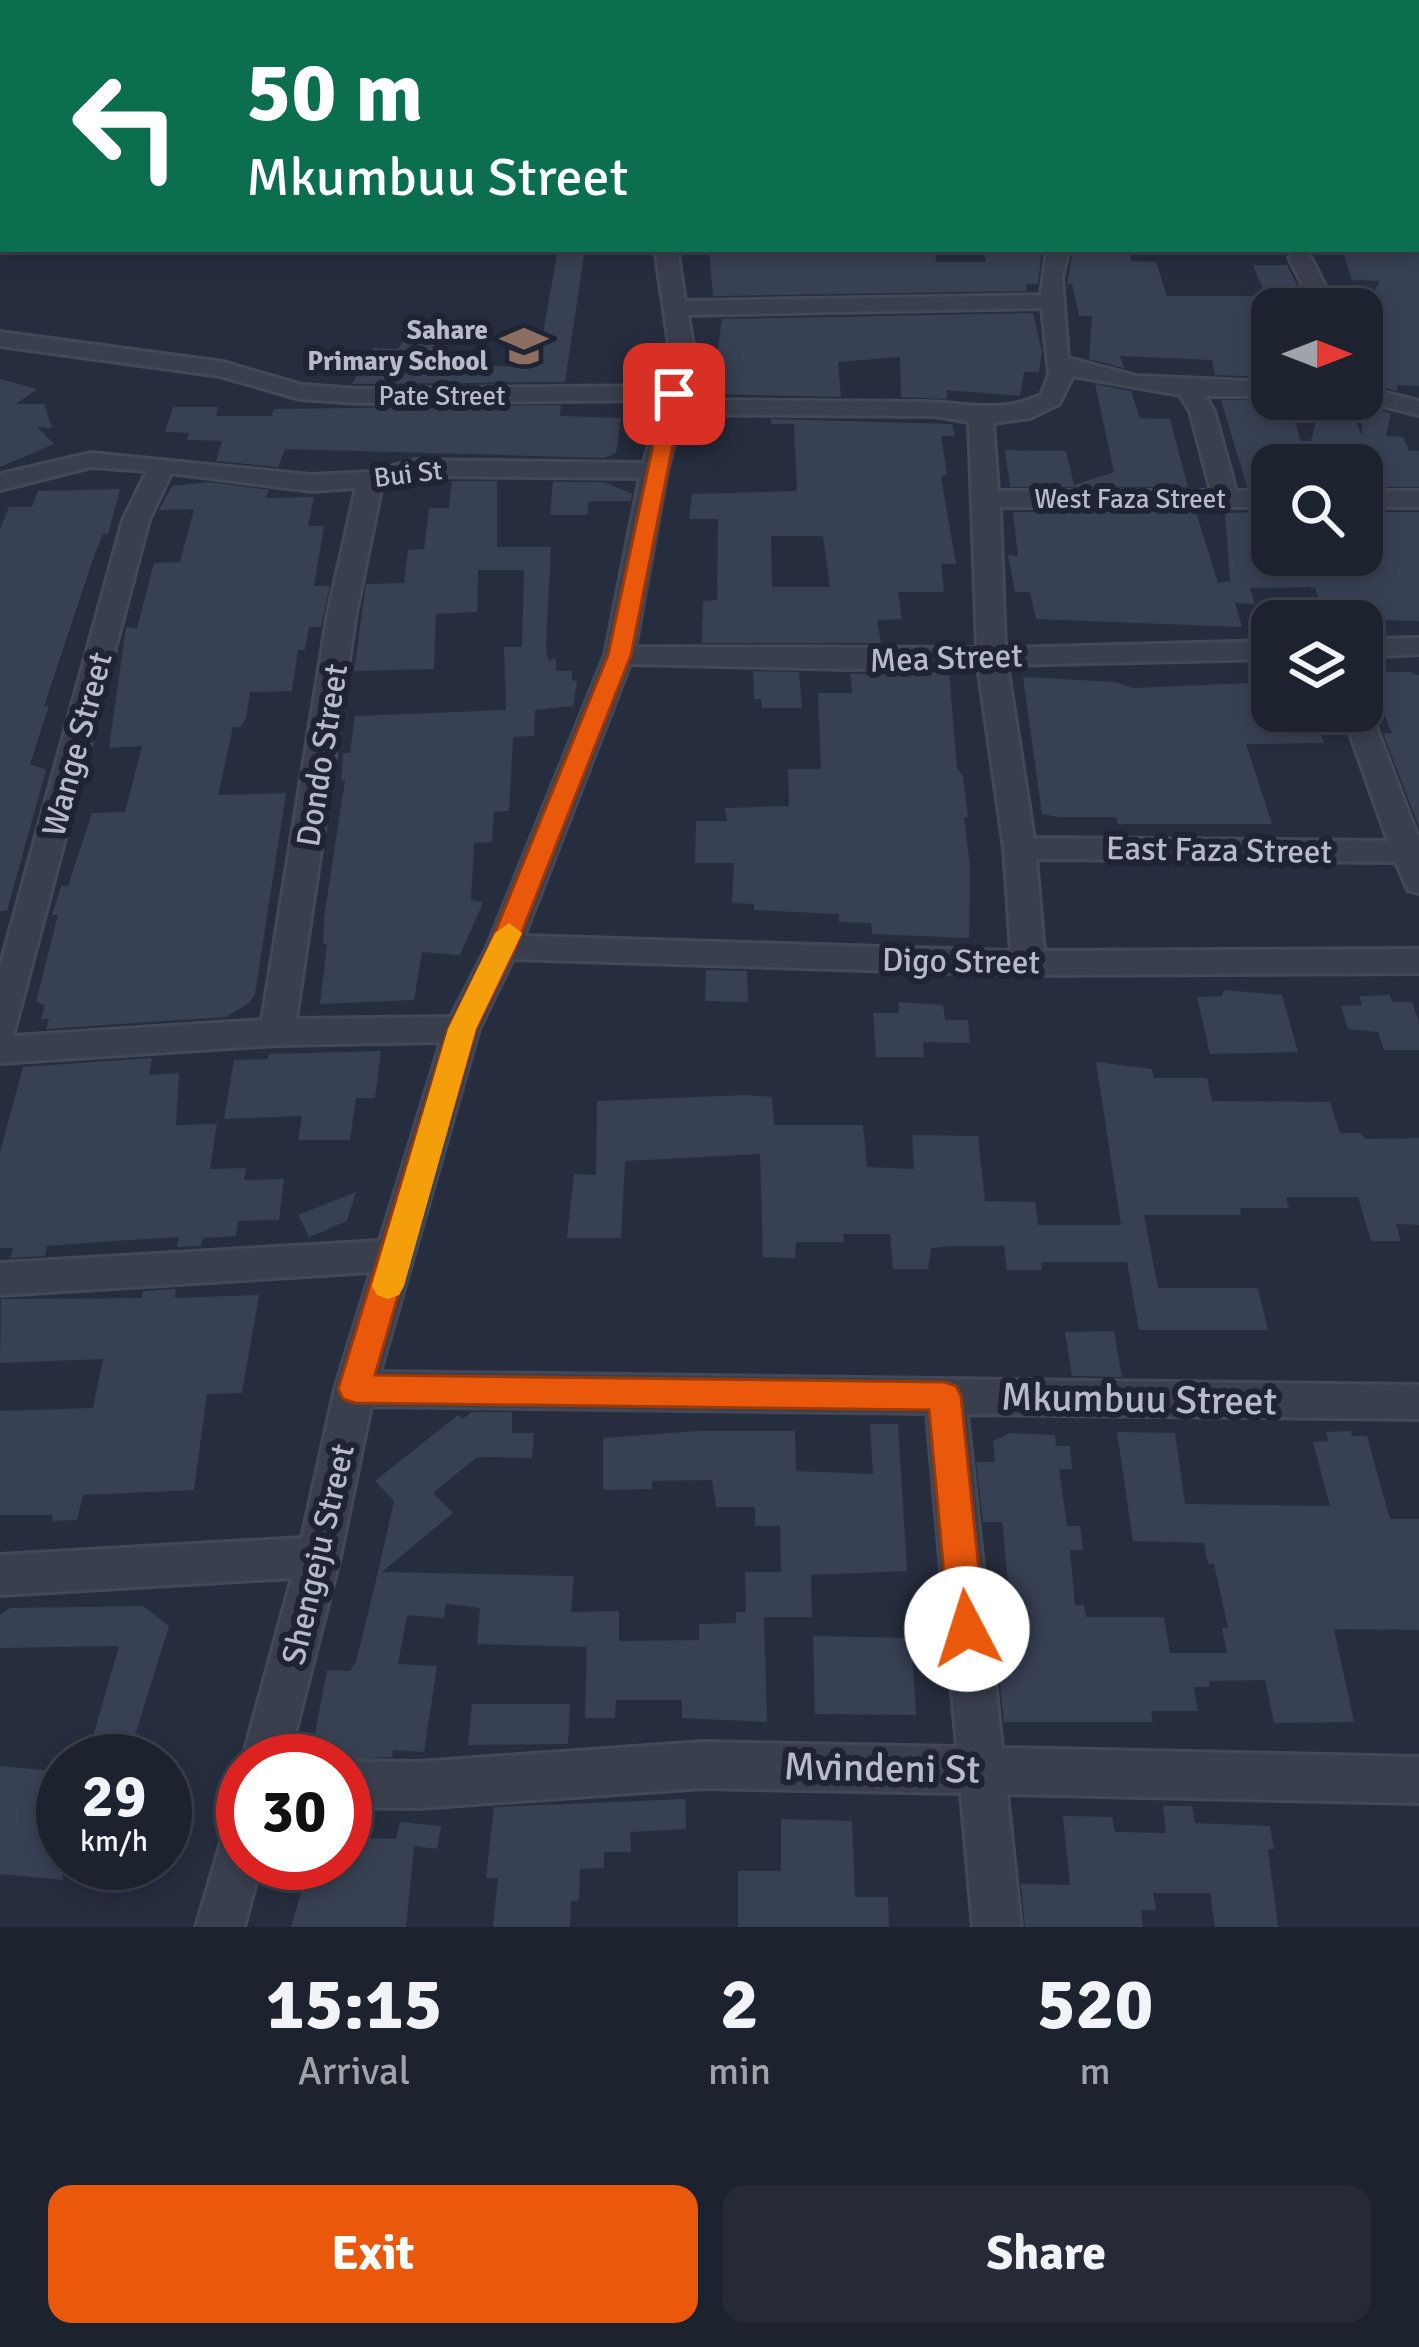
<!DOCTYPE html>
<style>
body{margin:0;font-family:Signika,sans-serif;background:#252a36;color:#f1f3f6;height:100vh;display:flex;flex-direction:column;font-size:45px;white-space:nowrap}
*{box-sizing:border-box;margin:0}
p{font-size:39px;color:#a0a4aa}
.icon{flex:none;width:66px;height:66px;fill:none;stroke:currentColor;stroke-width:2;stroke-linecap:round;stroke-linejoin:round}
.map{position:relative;height:1927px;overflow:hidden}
.drawer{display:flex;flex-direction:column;background:#1c222e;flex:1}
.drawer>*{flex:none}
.top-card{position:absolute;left:0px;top:0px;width:1419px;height:252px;box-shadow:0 6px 18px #0003,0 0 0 3px #3a3f4a;background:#0b6e4f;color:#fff;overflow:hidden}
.needle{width:78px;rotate:90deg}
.tools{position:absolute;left:1251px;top:288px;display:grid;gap:24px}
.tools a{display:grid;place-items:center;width:132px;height:132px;border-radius:24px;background:#1c222e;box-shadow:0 6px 18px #0003,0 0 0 3px #3a3f4a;font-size:60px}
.speed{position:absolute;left:36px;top:1734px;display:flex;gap:24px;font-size:60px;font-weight:700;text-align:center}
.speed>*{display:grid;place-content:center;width:156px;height:156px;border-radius:50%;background:#1c222e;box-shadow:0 6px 18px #0003,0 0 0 3px #3a3f4a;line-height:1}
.speed small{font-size:30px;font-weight:400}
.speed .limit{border:18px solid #d22;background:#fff;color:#111}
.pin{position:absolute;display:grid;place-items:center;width:102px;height:102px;color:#fff;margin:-51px;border-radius:24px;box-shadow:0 6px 18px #0006}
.me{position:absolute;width:132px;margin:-66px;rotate:355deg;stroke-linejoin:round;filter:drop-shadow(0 0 9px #0008)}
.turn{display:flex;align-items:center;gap:42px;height:252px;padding:0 48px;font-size:54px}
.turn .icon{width:156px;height:156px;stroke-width:2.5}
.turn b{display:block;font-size:84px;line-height:102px}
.eta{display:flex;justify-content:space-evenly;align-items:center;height:204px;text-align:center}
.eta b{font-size:72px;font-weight:700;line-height:84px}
.action{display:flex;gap:24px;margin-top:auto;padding:24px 48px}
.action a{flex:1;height:138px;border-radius:24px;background:#ea580c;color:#fff;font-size:48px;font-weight:700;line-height:138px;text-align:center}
.action a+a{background:#252a36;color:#f1f3f6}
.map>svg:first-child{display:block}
.building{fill:#384054;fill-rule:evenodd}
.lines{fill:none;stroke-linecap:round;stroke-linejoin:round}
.minor-casing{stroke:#434857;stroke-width:6}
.tertiary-casing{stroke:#434857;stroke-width:6}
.minor{fill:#3a3f4e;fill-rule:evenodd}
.tertiary{fill:#3a3f4e;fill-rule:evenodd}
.route{fill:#ea580c;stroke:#983908;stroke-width:3}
.slow{fill:#f59e0b}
.labels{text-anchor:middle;stroke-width:12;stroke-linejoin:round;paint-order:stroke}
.far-poi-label{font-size:27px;font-weight:bold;fill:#b6bac9;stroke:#1f2433;text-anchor:end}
.far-street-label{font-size:27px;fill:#b6bac9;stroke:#1f2433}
.street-label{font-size:33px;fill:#b6bac9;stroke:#1f2433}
.near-street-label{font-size:39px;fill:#b6bac9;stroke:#1f2433}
</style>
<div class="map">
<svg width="1419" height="1927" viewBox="0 0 1419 1927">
<rect width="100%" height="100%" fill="#262d3e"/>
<g class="building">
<path d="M558,249h27l-20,133 -213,2 22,-36 24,1 11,-18 42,6 -15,27 101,3z"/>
<path d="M709,249h226l1,13h50l-3,-13h59l-4,35h-12l1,7 -314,5z"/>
<path d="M1073,249h49l8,4 1,8 25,1 11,34h97l8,35v46l-57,-2 -3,-15 -92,-4 4,12 -35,-9 3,-43h-13l-7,-32h-5z"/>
<path d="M1342,249h77v137l-21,-1 -2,6 -23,-6 -11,-33v-38l18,-33 -28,-1z"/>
<path d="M1253,265h34l22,44h-38z"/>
<path d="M1033,313l9,39 -3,20h-15l-4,24 -74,-6 1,9 -46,-2 -1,-40 -62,5 3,35 -129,-3 10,-75z"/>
<path d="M0,379l37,10 -21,15h28l8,24 -15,-1 17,17 -54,23z"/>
<path d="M1095,384l36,7 9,27 30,1 18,68h-178l-5,-37 61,1 8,34 40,-13z"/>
<path d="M1288,399l18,60 16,-60h24l16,37v-30l29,7 -5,23 17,1 6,14h10v36h-57v-22h-90v22h-25l-26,-87z"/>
<path d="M561,405l-1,11 61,2 -5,35 -12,5 -319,-9 -7,18 -62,-6 6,-20 -35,-1 2,-7 -24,-1 8,-25h45l-2,9h55l3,-7z"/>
<path d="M771,419l181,5 3,12h-14l6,38 -6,3 15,87h-15l3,28h-46l4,27 -25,1 4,23h-179l1,-42 14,-1 1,-81h-29l3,-25 105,-3 -3,-67h-23zM771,536h52l7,51h-58z"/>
<path d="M452,481h45v66h54l-5,99 2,14 8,-1v12h16v9l5,1 -4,25 -38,4 -1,26 -21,1 -4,74 -15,1 -2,30 -18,1 -3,57 12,2 -23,53 -38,-3 -8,48 -94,4 7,-60h-4l1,-26 21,-138h-4l2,-27h7l5,-37 151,-6 -2,-63h18l2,-77h-46l-1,42 -41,2 -2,55 -80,2 12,-87 38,-1 4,-33 16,-1 5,-41h20z"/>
<path d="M209,482l60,8 -4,8 49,-1 -6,29h16l-10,60h16l-9,41h-12l-4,23h-7l-6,41 -42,1 -4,27 -6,8h-7l-15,68 68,-2 -31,201 -6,9 -23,14 -180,12 3,-10h-8l4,-14 -9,-3 22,-87h-6l9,-29h7l24,-73 33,-1 17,-66 -33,2 17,-121 11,1 17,-65 26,-1 14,-53 -35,1 13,-24z"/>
<path d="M553,482h51l28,12 -1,7h-42l-2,14h-37z"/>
<path d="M120,489l-12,45h-5l-10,25 -49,147h5l-19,58 16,6 -39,141h-7v-382l9,-22h23l6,-16z"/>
<path d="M1013,512h183l22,71 12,-2 -5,-68 47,-1v43h90v-43h57v109l-92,-2 -12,-31 -5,-1 -60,1 5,16 -20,-1 7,24 -206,-8 -6,-27h-15l-7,-37 10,1z"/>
<path d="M753,671l46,1 3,36h-40l-1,-9h-7z"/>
<path d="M949,671l8,97 6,8 5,41h-4l6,50 -1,71 -97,-4 -1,-11 -32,-1v-8l-85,-4v-6l-22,-1 2,-40h-39l1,-42h31l-2,-13 64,-2 -1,-37h33l-3,-76h34l-2,-19z"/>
<path d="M1366,672h45l8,4v151l-36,-94h9z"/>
<path d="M1023,677l93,5 17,6 139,-6v29h41l11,32 -78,1 26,80h-154l-2,-7h-58l-16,-3z"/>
<path d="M706,970l41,1 1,31 -43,-1z"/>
<path d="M1224,990l58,5 16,57 -88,2 -13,-57 25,-1z"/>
<path d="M1390,995l2,7h20l7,20v28h-35l-6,-18 -30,-3 -7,-23 21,-1 -3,-9z"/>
<path d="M898,1002l45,3 2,15h23l2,23 -47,-1 1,15h-48l-3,-44h26z"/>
<path d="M381,1051l-6,47h-19l-6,42h-52l4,-24 -78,3 10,-59 34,-1 1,-5z"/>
<path d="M152,1058l-3,17 30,-2 -3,52 41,-1 -7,45 36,-1 -2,12 40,-1 -5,41 -41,1 -2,15 -33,2 -2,8 -24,1 2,-10 -66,4 -66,5 -2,10 -35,2 3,-10h-13v-96l23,-85z"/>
<path d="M1096,1062l56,7 2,9h53l5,23 118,1 10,31h20l6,6 53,-1v87l-23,-1 5,17h-30l-13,-44h-72l3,11h-49l1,7h-97l14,73h100l10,42h-129l-12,-68h-86l1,8h-35l-3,-24h-51l-22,2 -3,21h-35l-3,-35h-47l1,8h-48l-1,16 -32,-1 -3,-103 -135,7 -4,77h-54l7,-64 22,1 1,-74 149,-6 26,2 2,28h89l4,42 47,2 -2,-34 66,1 7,65 50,1 3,23h83z"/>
<path d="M356,1192l-9,29 -38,16 -11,-22z"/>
<path d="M176,1289l-1,9 84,-3 -17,98 -35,1 -13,96 -111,5 -6,25 -25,1 1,-6h-53v-104l93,-3 10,-49 -103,4 1,-64 141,-1 1,-7z"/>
<path d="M1114,1331l8,46 -50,-1 -7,-44z"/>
<path d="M472,1412h40v21h22l-2,25 -55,-1 -44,36 20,20 -71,59 192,4 -3,36 48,-1v30l80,-1v-16l37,-1v-11h10l-1,-40h36l-1,-46h-25v-19h-39l-4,-27 -60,1v8l-49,1v-52l95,-7h97l1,40 77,3 -3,-50h28l9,147 -96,4 1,42h-48l3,105 -85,-4v-18h-66l-1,18h-30l2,-71 -110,-3 3,-36 -34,-4 -2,14 -37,-3 -9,49 39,2 -13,86 -31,-2 -1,7 -82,4 17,-91 23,1 6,-9 22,-90 16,-71 -19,-20 83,-66 4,4z"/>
<path d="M1351,1431l1,5h15l23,83h29v111l-85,-1 20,93 -80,1 -9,-43 -56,1v6h-15l4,24h-47l2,11h-149l-8,-71 27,-1 -6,-47h-7l-8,-81h-19l-7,-60h19l-2,-21 17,-8 45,2 1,11h14l2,23h-13l8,57h13l3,24h-13l5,55h9l2,12h78l6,36h57l-5,-25h6l-14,-64h-6l-4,-21 -71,-2 -16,-109 58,1 10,71 145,2 -17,-64 16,-1 -3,-9z"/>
<path d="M143,1606l26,20 -42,135h-41l33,-115 -119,2v-33l10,-7z"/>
<path d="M813,1636l98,2 5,77 -101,-1z"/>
<path d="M472,1704h98l-2,40 -100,1z"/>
<path d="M0,1766l63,6v32l-11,34h11v42l-63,-6z"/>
<path d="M685,1799l1,30 -56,3 1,20h-27v16l-24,1 -1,31 -8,1 -1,26h-77l5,-49h-12l8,-71z"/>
<path d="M1163,1806h29l3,17 75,3 4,23h-6l10,78h-63l-5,-34h-57l3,17h-15l2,17h-118l-4,-43 49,1 -7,-69 49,1 3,15 51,1z"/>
<path d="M781,1819l71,2 3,76h33l1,30h-151v-56h43z"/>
<path d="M400,1822l41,4 -4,23 -23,-3 -8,81h-115l19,-64h35v-25l51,1z"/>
</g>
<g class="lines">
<defs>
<g id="minor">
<path d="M99,0h18l-20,3z"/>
<path d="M306,0h26l-28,3z"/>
<path d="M443,0h18l-20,3z"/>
<path d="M697,0h18l-20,3z"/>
<path d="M945,0h21l-23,3z"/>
<path d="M1198,0h27l2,3h-27z"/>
<path d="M1375,0h21l-23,3z"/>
<rect x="1416" y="33" width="3" height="11"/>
<rect x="0" y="94" width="3" height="12"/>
<path d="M3,142v15l-3,1v-15z"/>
<path d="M655,249h22l8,52 356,-6 6,-46h22l-7,28 6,81 68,18 136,6v14h-67l9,15 22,80h36v16h-272l5,141 267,-7v18l-265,6 27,173 354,3 -46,-130h20v-8l8,8 49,129v53l-11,-3 -12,-28 -360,-3 8,92 375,-2v24l-391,2 -515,-16 -34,70 -99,343 1039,13v34l-452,-5 35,334 417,9v46l-412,-9 14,133h-48l-12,-134 -258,-5 -284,20 -74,-1v-46l74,1 284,-20 254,5 -30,-334 -556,-7 -31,151 -52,204h-46l50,-183 -292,17v-40l302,-17 33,-149 36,-117 -371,23v-32l380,-22 61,-199 -164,3 -277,18v-96l123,-447 24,-49 -56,-4 -91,23v-16l91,-21 220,22 59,-3 46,-12 228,3 17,-63 -303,3 -58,-4 -80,-23 -220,-30v-14l223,30 79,23 56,4 305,-3 6,-41zM1042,308l7,67 -8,20c-43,20 -75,7 -120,7 -78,-1 -157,-2 -236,-2l8,-55 -5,-30zM1073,376l107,19 10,16 21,80h-213l-5,-68 37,-5 29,-14zM682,414l254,2 33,6 8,226 -342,-1 32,-176zM171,473l140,18 45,-3 -28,125 -66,407 -249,16 136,-516zM416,476l224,2 -35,177 -118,292 -36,70 -155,2 60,-406 26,-128zM630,664l220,5 128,-3 26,182 7,103 -487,-15z"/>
<path d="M1300,251l11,7 26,51h-22l-26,-51z"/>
<path d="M1362,387l57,14v14l-65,-16h8z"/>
<rect x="1362" y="491" width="57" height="16"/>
<path d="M1419,638v16l-57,3v-18z"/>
<path d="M243,1819v44h18l-17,64h-48l30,-101z"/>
</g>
<g id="tertiary">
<path d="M879,0h29l2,3h-29z"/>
<path d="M1416,126l3,1v14l-3,-1z"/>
</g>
</defs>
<use href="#minor" class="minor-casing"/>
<use href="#tertiary" class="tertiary-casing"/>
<use href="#minor" class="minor"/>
<use href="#tertiary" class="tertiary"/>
</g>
<path class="route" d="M674,388l9,6 -52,261 -115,292 -40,82 -101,346 570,7 11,4 5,10 24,233 -5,12 -13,5 -13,-5 -5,-12 -20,-219 -574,-7 -12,-4 -5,-10 110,-360 41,-82 119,-292 56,-261z"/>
<path class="slow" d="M509,923l13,10 -46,96 -72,257 -5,9 -11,4 -11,-4 -5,-9 76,-257 47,-96z"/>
<defs>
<symbol id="school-bare" viewBox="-9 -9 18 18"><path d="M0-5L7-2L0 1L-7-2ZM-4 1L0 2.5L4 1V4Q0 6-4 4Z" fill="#8d6e63" stroke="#1f2433" stroke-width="2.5" paint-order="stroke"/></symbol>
</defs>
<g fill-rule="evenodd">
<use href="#school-bare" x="491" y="313" width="66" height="66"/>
</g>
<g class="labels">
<g class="far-poi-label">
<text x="488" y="339">Sahare<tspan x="488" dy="31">Primary School</tspan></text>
</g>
<g class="far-street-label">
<text x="442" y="405">Pate Street</text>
<text transform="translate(408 474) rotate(-7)" y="9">Bui St</text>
<text x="1130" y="508">West Faza Street</text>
</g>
<g class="street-label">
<text transform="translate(946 657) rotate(-2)" y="12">Mea Street</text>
<text transform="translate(76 744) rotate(-75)" y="12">Wange Street</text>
<text transform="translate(321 755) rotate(-81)" y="12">Dondo Street</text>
<text transform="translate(1219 849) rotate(1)" y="12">East Faza Street</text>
<text transform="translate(961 960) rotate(1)" y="12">Digo Street</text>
<text transform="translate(317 1554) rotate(-77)" y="12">Shengeju Street</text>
</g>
<g class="near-street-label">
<text transform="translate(1139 1398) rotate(1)" y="14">Mkumbuu Street</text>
<text transform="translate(882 1767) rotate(1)" y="14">Mvindeni St</text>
</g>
</g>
</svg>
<div class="tools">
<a><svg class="needle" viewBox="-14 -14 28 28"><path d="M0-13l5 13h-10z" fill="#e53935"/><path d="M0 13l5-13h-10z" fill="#a0a4aa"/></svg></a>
<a><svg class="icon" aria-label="search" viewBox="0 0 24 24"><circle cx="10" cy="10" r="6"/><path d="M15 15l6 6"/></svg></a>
<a><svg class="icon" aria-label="layers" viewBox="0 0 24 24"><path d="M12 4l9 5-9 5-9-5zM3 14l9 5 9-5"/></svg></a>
</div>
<div class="speed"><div>29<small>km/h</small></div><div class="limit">30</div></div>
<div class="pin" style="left:674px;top:394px;background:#d93025"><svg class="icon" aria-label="arrive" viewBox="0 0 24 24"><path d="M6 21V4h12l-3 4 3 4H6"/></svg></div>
<svg class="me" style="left:967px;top:1629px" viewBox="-20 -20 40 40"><circle r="19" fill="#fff"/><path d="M0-13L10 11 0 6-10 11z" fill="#ea580c"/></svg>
<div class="top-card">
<div class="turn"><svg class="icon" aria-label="left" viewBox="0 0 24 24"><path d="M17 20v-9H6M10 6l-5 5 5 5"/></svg><div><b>50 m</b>Mkumbuu Street</div></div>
</div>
</div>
<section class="drawer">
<div class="eta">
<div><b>15:15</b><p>Arrival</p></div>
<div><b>2</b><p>min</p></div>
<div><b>520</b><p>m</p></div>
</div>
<div class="action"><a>Exit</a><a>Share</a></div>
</section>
